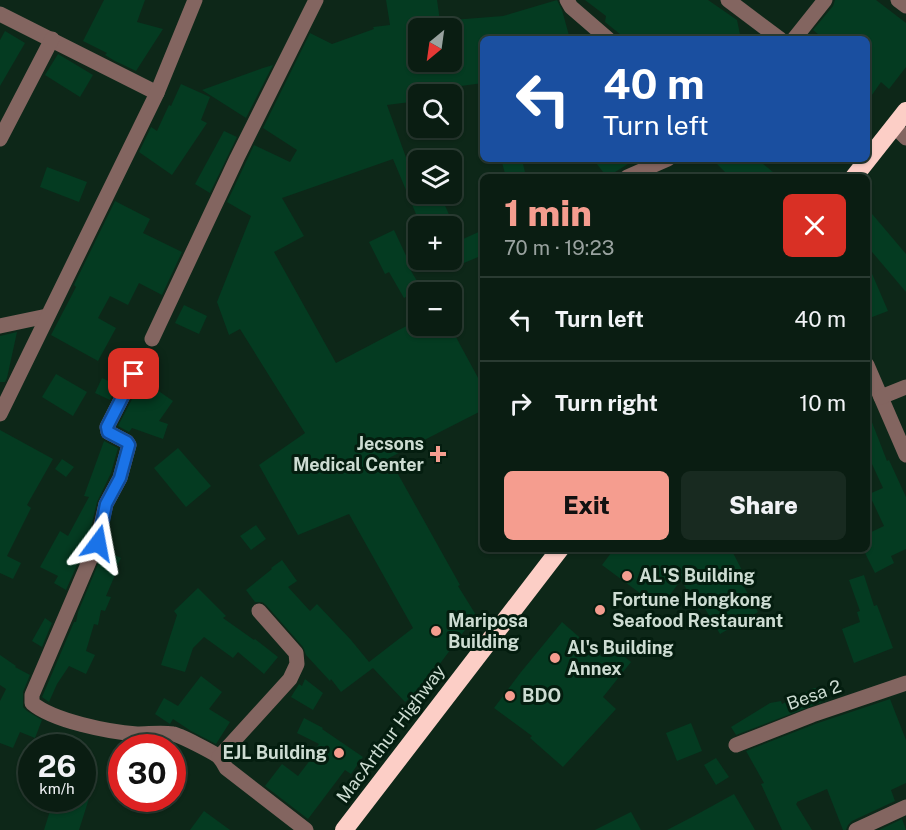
<!DOCTYPE html>
<meta charset="utf-8">
<style>
body{margin:0;font-family:"Public Sans",sans-serif;background:#182a20;color:#f1f3f6;height:100vh;display:flex;flex-direction:column;font-size:22px;white-space:nowrap}
*{box-sizing:border-box;margin:0}
p{font-size:20px;color:#99a29f}
.icon{flex:none;width:33px;height:33px;fill:none;stroke:currentColor;stroke-width:2;stroke-linecap:round;stroke-linejoin:round}
.map{position:relative;flex:1;overflow:hidden}
.side{position:absolute;left:480px;top:174px;width:390px;height:378px;display:flex;flex-direction:column;background:#0a1d12;border-radius:9px;box-shadow:0 2px 4px #0004,0 0 0 2px #2a3b32}
.side>*{flex:none}
.banner{position:absolute;left:480px;top:36px;width:390px;height:126px;border-radius:9px;box-shadow:0 2px 4px #0004,0 0 0 2px #2a3b32;background:#1a4fa0;color:#fff;overflow:hidden}
.needle{width:39px;rotate:209deg}
.buttons{position:absolute;left:408px;top:18px;display:grid;gap:12px}
.buttons a{display:grid;place-items:center;width:54px;height:54px;border-radius:9px;background:#0a1d12;box-shadow:0 2px 4px #0004,0 0 0 2px #2a3b32;font-size:30px}
.speed{position:absolute;left:18px;top:734px;display:flex;gap:12px;font-size:30px;font-weight:700;text-align:center}
.speed>*{display:grid;place-content:center;width:78px;height:78px;border-radius:50%;background:#0a1d12;box-shadow:0 2px 4px #0004,0 0 0 2px #2a3b32;line-height:1}
.speed small{font-size:15px;font-weight:400}
.speed .limit{border:9px solid #d22;background:#fff;color:#111}
.pin{position:absolute;display:grid;place-items:center;width:51px;height:51px;color:#fff;margin:-26px;border-radius:12px;box-shadow:0 3px 9px #0006}
.me{position:absolute;width:66px;margin:-33px;rotate:13deg;stroke-linejoin:round;filter:drop-shadow(0 0 4px #0008)}
.turn{display:flex;align-items:center;gap:21px;height:126px;padding:0 24px;font-size:27px}
.turn .icon{width:78px;height:78px;stroke-width:2.5}
.turn b{display:block;font-size:42px;line-height:51px}
.round{display:grid;place-items:center;flex:none;width:63px;height:63px;border-radius:9px;background:#182a20}
.summary{display:flex;align-items:center;justify-content:space-between;height:102px;padding:0 24px}
h1{font-size:36px;font-weight:800;line-height:45px;color:#f59d8f}
.button{display:flex;gap:12px;margin-top:auto;padding:12px 24px}
.button a{flex:1;height:69px;border-radius:9px;background:#f59d8f;color:#111;font-size:24px;font-weight:800;line-height:69px;text-align:center}
.button a+a{background:#182a20;color:#f1f3f6}
ul{padding:0;list-style:none}
li{display:flex;align-items:center;gap:18px;height:84px;padding:0 24px;border-top:2px solid #2a3b32}
li div{flex:1}
li b{display:block;font-size:22px}
li em{font-style:normal}
.map>svg:first-child{display:block}
.building{fill:#043b21}
.lines{fill:none;stroke-linecap:round;stroke-linejoin:round}
.minor{stroke:#836560;stroke-width:15}
.highway{stroke:#fccec6;stroke-width:18}
.route-casing{stroke:#114b97;stroke-width:15}
.route{stroke:#1a73e8;stroke-width:10}
.poi-dot{fill:#f59d8f;stroke:#041d0f;stroke-width:2}
.labels{text-anchor:middle;stroke-width:6;stroke-linejoin:round;paint-order:stroke}
.poi-label{font-size:18px;font-weight:bold;fill:#cddcd2;stroke:#041d0f;text-anchor:start}
.street-label{font-size:18px;fill:#cddcd2;stroke:#041d0f}
</style>
<div class="map">
<svg width="906" height="830" viewBox="0 0 906 830">
<rect width="100%" height="100%" fill="#0d2718"/>
<g class="building">
<path d="M104,0h41l-8,22 26,7 -27,42 -21,-10 -10,-6 2,-2 -24,-12z"/>
<path d="M386,0h51l4,28h-23v41l34,-4v-45l51,-4 54,-16 5,10 8,29h-87v44l-52,7 1,4h-14v7l-31,4 25,69 6,-2v22h22l14,32h-33l-28,-67 -111,39 22,38 -30,16 62,111 82,-43v6h32l33,61v23l-94,48 71,127 -2,1 18,29 -51,69 -20,18 -32,-34 -32,24 -10,-13 -1,2 -24,-26 -3,-8 -37,-42 -4,-3h-7l-9,-12 26,-21 -1,-1 11,-8 15,21 -9,6 22,24 7,-7 34,36 18,22 44,-34 -64,-114 -51,21 -39,-70 46,-32 -65,-104 -11,6 -12,-33 34,-86 -24,-14 27,-57 36,17 7,-12 -34,-22 47,-95 22,11 42,-15 -1,-2 17,-2z"/>
<path d="M585,0h123l29,20 4,19h-115l-21,-17 1,-6z"/>
<path d="M835,0h41l30,23v44l-17,22 -8,-7 -14,20v-63h-43l-11,-9 20,-24z"/>
<path d="M5,31l20,12 -25,43v-46z"/>
<path d="M58,54l35,21 -13,22 -35,-22z"/>
<path d="M273,65l-27,53 -44,-28 61,-22z"/>
<path d="M181,84l29,13 -9,23 6,3 -35,52 -33,-23 12,-25 6,4 12,-26 2,1z"/>
<path d="M224,131l13,6 -27,56 -15,-9z"/>
<path d="M501,159h21l4,18h-20z"/>
<path d="M593,159h43l-29,18z"/>
<path d="M712,159h45l22,18h-49z"/>
<path d="M47,167l40,15 -8,20 -39,-15z"/>
<path d="M115,201l35,18 -7,14 39,19 -20,43 -23,-12 -11,22 -18,-9 -12,22 18,10 -18,33 -47,-26 25,-48 -2,-2z"/>
<path d="M867,208l39,46v38l-39,-46z"/>
<path d="M394,230l15,32 -2,2 14,24 -17,10 -15,-26 -4,2 -16,-32z"/>
<path d="M483,230v25l-24,10 -7,-17v-4z"/>
<path d="M867,262l21,49 -21,8z"/>
<path d="M184,305l23,11 -8,18 -24,-11z"/>
<path d="M17,332l-10,46 -2,4h-5v-46z"/>
<path d="M56,374l31,18 -14,24 -31,-19z"/>
<path d="M102,378l15,7 -7,15 -15,-7z"/>
<path d="M141,382l6,1 26,18 -14,20 9,3 -5,15 -31,-11 -3,4 -11,-6z"/>
<path d="M867,412h1l19,49 2,-1 17,37v52l-15,7 3,7 -19,10 -12,-24h4v-15l17,-8 -15,-32 14,-6 -16,-35z"/>
<path d="M0,430l53,29 -26,46 4,3 -24,48 14,7 -8,16 -13,-6z"/>
<path d="M104,441l14,7 -7,25 -14,29 -9,38 -22,50 -12,-7 4,-7 -18,-9 20,-36 8,5 21,-39 -5,-1z"/>
<path d="M178,448l33,38 -25,21 -32,-39z"/>
<path d="M62,459l12,8 -8,10 -11,-8z"/>
<path d="M256,525l10,14 -15,11 -11,-14z"/>
<path d="M614,549h117l17,33 -5,3 15,27 -38,22 -16,-27 -5,3 -18,-30 -21,28 -58,-43z"/>
<path d="M104,550l17,8 -8,16 2,1 -9,21 5,1 -6,14 -4,-1 -3,15 -4,-1 -8,27 9,4 -9,19 -17,-8 -12,18 -8,18 -7,-5 32,-75h2l2,-10z"/>
<path d="M864,575l10,31 3,-1 16,43 -39,15 -12,-34 18,-7 -3,-10 3,-1 -11,-31z"/>
<path d="M198,588l28,28 -3,2 31,22 1,-1 23,18 -14,17 -26,-22 -5,6 -29,-21 -11,11 -8,24 -24,-7 16,-50 -3,-4z"/>
<path d="M45,618l7,5 -10,24 -10,-6z"/>
<path d="M562,622l40,35 9,-11 20,16 -28,35 13,12 -53,58 -33,-29 2,-2 -38,-28 27,-36z"/>
<path d="M0,655l16,11 -1,1 15,8 -7,17v15l4,4 15,9 -7,18 -15,-6 -7,16 -13,-5v-42l6,-12 -6,-4z"/>
<path d="M201,676l21,16 -13,17 21,13 -14,22 -25,-13 -18,-12 -3,5 -15,-10 9,-16 14,8z"/>
<path d="M305,679l18,14 -10,17 -22,-13 8,-13 3,2z"/>
<path d="M814,688h12l1,12 -91,35 -5,-8 39,-24 11,-2 1,3z"/>
<path d="M890,699l16,41v43l-15,7 4,11 -43,20 -4,4 -2,5h-3l-16,-41 -30,13v1l-1,1 16,26h-30l-21,-46 3,-1 -18,-32 69,-27z"/>
<path d="M304,718l19,10 -1,1 41,28 -12,17 -6,-4 -37,49 -43,-33 17,-22 16,12 19,-25 -2,-2 4,-5 -22,-11z"/>
<path d="M691,723l11,28 -25,10 -11,-28z"/>
<path d="M716,758l13,19 -13,8 -12,-20z"/>
<path d="M82,766l16,4 -19,60h-35l10,-32h28z"/>
<path d="M734,794l21,36h-88l27,-14z"/>
<path d="M204,811l26,19h-40z"/>
<path d="M631,812l10,18h-46z"/>
<path d="M902,819l4,11h-27z"/>
</g>
<g class="lines">
<g class="minor">
<path d="M567,0l4,7 37,32"/>
<path d="M728,0l52,39"/>
<path d="M898,0l8,6"/>
<path d="M0,14l157,79"/>
<path d="M794,39l31,-39"/>
<path d="M894,126l12,12"/>
<path d="M0,139l52,-100"/>
<path d="M627,177l41,-18"/>
<path d="M0,326l47,-10"/>
<path d="M152,339l85,-181 79,-158"/>
<path d="M867,365l39,90"/>
<path d="M134,374l-27,53 1,5 19,10 2,3 -9,33 -14,26 -9,39 -65,152v8c21,18 77,29 105,31 12,0 24,-2 36,0 7,1 39,18 45,22 3,3 6,8 8,12l80,62"/>
<path d="M881,397l25,-10"/>
<path d="M0,414l157,-321 38,-93"/>
<path d="M736,745l76,-30 94,-32"/>
<path d="M219,757l71,-78 7,-15 -1,-11 -37,-42"/>
<path d="M856,830l50,-23"/>
</g>
<g class="highway">
<path d="M854,177l52,-66"/>
<path d="M344,830l216,-281"/>
</g>
</g>
<g class="lines">
<defs>
<path id="route" d="M98,543l8,-39 14,-26 9,-33 -2,-3 -19,-10 -1,-5 27,-53"/>
</defs>
<use href="#route" class="route-casing"/>
<use href="#route" class="route"/>
</g>
<g class="poi-dot">
<path d="M435 445h6v6h6v6h-6v6h-6v-6h-6v-6h6z"/>
<circle cx="627" cy="576" r="6"/>
<circle cx="600" cy="610" r="6"/>
<circle cx="436" cy="631" r="6"/>
<circle cx="555" cy="658" r="6"/>
<circle cx="510" cy="696" r="6"/>
<circle cx="339" cy="753" r="6"/>
</g>
<g class="labels">
<g class="poi-label">
<text x="424" y="450" text-anchor="end">Jecsons<tspan x="424" dy="21">Medical Center</tspan></text>
<text x="639" y="582">AL'S Building</text>
<text x="612" y="606">Fortune Hongkong<tspan x="612" dy="21">Seafood Restaurant</tspan></text>
<text x="448" y="627">Mariposa<tspan x="448" dy="21">Building</tspan></text>
<text x="567" y="654">Al's Building<tspan x="567" dy="21">Annex</tspan></text>
<text x="522" y="702">BDO</text>
<text x="327" y="759" text-anchor="end">EJL Building</text>
</g>
<g class="street-label">
<text transform="translate(814 695) rotate(-20)" y="6">Besa 2</text>
<text transform="translate(391 734) rotate(-53)" y="6">MacArthur Highway</text>
</g>
</g>
</svg>
<div class="buttons">
<a><svg class="needle" viewBox="-14 -14 28 28"><path d="M0-13l5 13h-10z" fill="#e53935"/><path d="M0 13l5-13h-10z" fill="#99a29f"/></svg></a>
<a><svg class="icon" aria-label="search" viewBox="0 0 24 24"><circle cx="10" cy="10" r="6"/><path d="M15 15l6 6"/></svg></a>
<a><svg class="icon" aria-label="layers" viewBox="0 0 24 24"><path d="M12 4l9 5-9 5-9-5zM3 14l9 5 9-5"/></svg></a>
<a>+</a>
<a>−</a>
</div>
<div class="speed"><div>26<small>km/h</small></div><div class="limit">30</div></div>
<div class="pin" style="left:134px;top:374px;background:#d93025"><svg class="icon" aria-label="arrive" viewBox="0 0 24 24"><path d="M6 21V4h12l-3 4 3 4H6"/></svg></div>
<svg class="me" style="left:98px;top:543px" viewBox="-20 -20 40 40"><path d="M0-17L14 15 0 8-14 15z" fill="#1a73e8" stroke="#fff" stroke-width="4"/></svg>
<div class="banner">
<div class="turn"><svg class="icon" aria-label="left" viewBox="0 0 24 24"><path d="M17 20v-9H6M10 6l-5 5 5 5"/></svg><div><b>40 m</b>Turn left</div></div>
</div>
<section class="side">
<div class="summary"><div><h1>1 min</h1><p>70 m · 19:23</p></div><a class="round" style="background:#d93025;color:#fff"><svg class="icon" aria-label="close" viewBox="0 0 24 24"><path d="M6 6l12 12M18 6L6 18"/></svg></a></div>
<ul>
<li><svg class="icon" aria-label="left" viewBox="0 0 24 24"><path d="M17 20v-9H6M10 6l-5 5 5 5"/></svg><div><b>Turn left</b></div><em>40 m</em></li>
<li><svg class="icon" aria-label="right" viewBox="0 0 24 24"><path d="M7 20v-9h11M14 6l5 5-5 5"/></svg><div><b>Turn right</b></div><em>10 m</em></li>
</ul>
<div class="button"><a>Exit</a><a>Share</a></div>
</section>
</div>
